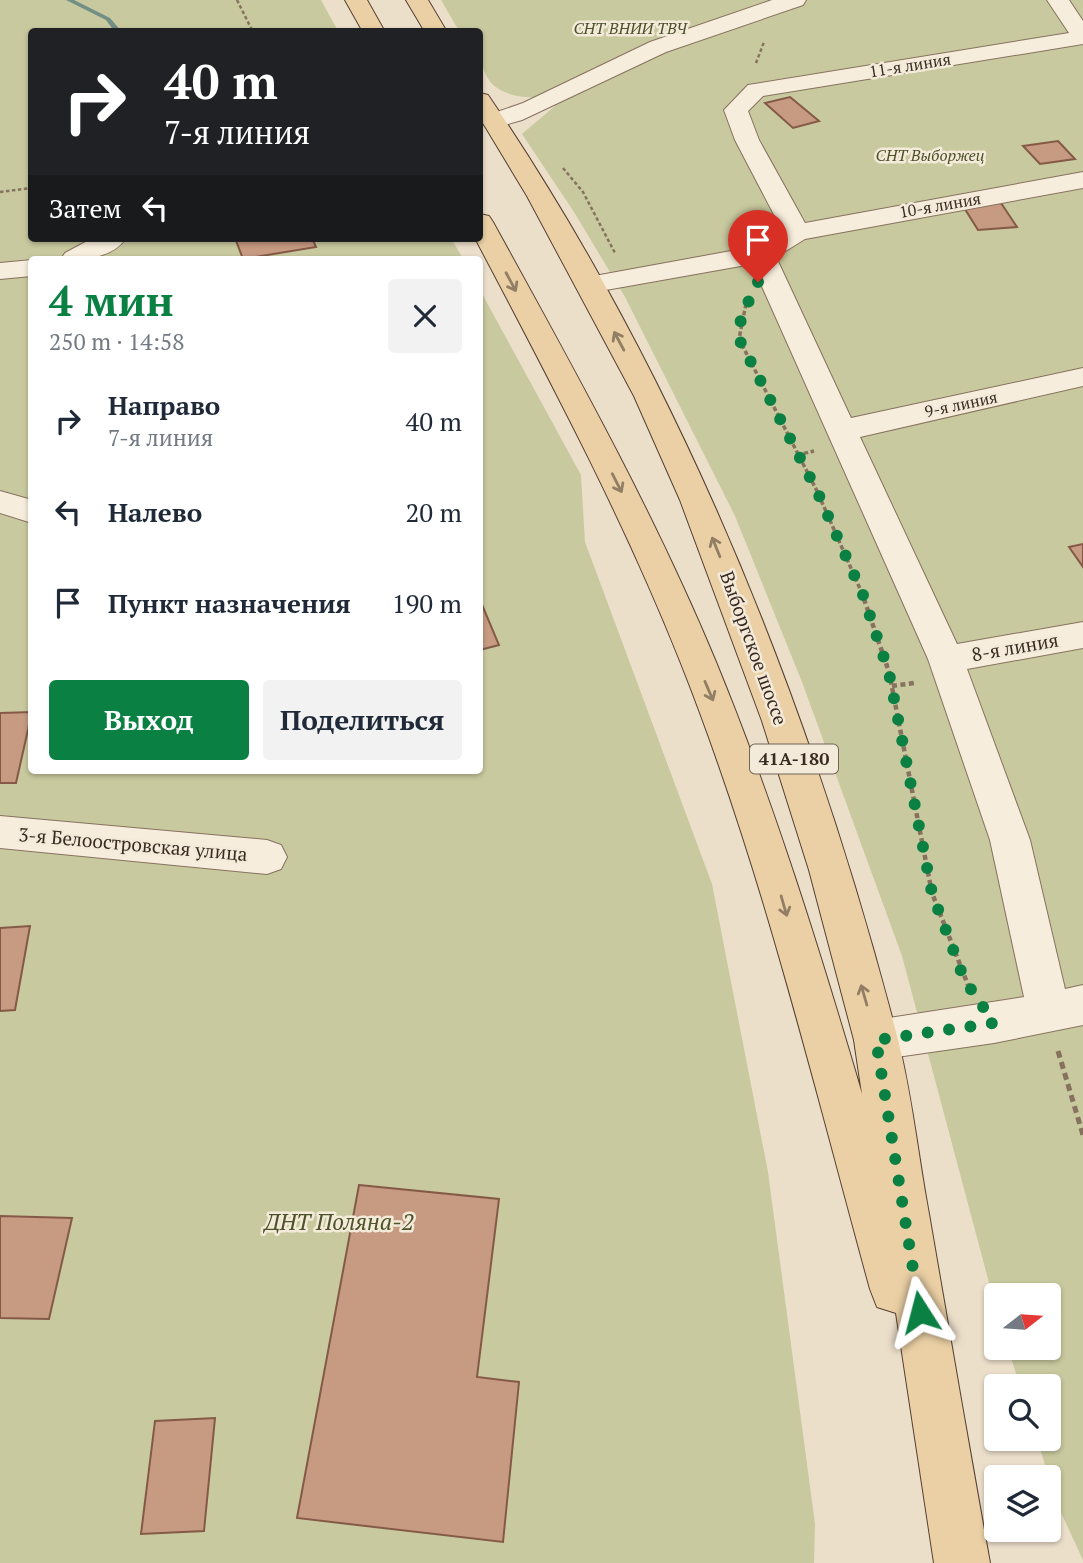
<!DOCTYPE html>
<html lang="ru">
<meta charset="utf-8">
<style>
body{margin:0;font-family:"PT Serif",serif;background:#f2f2f3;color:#1f2937;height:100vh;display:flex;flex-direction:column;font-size:26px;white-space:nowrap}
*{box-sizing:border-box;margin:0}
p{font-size:23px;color:#747a83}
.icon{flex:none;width:38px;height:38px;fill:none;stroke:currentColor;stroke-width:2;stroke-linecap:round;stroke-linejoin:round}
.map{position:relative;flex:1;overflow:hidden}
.drawer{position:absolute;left:28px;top:256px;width:455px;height:518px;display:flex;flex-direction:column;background:#fff;border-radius:7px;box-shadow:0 2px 5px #0004}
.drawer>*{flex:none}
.top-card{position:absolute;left:28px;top:28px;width:455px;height:214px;border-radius:7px;box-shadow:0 2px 5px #0004;background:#202124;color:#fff;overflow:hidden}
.needle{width:46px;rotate:73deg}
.fabs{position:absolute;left:984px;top:1283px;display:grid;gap:14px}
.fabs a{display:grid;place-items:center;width:77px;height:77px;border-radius:7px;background:#fff;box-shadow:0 2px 5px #0004;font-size:35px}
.pin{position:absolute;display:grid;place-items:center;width:60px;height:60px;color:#fff;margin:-72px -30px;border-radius:50% 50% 50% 0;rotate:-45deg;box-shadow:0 0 7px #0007}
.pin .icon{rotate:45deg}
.me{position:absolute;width:77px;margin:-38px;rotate:351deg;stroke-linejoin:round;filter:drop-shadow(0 0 5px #0008)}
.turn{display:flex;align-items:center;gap:24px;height:147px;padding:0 21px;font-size:32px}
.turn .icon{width:91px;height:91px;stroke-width:2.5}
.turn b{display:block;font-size:49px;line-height:60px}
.then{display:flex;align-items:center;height:66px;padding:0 21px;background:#0003;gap:14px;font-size:26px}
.round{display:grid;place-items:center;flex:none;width:74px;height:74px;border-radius:7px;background:#f2f2f3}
.headline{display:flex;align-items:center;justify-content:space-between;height:119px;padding:0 21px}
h1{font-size:42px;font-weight:600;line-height:52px;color:#0b8043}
.action{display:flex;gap:14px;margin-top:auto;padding:14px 21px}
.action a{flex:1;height:80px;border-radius:7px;background:#0b8043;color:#fff;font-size:28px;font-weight:600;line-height:80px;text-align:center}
.action a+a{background:#f2f2f3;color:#1f2937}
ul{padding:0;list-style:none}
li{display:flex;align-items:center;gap:21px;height:91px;padding:0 21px}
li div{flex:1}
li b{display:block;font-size:26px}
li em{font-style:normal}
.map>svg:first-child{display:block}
.green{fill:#c8c99e}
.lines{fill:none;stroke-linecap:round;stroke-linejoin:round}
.stream{fill:#718f85;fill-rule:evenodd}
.building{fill:#c79a82;stroke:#845a47;stroke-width:2}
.minor-casing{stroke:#87715f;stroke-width:2}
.major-casing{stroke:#554033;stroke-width:2}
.path-far3{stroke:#87715f;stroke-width:2.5;stroke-dasharray:3.5 2.5;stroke-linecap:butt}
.path-far2{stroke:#87715f;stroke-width:3.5;stroke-dasharray:4.5 2.5;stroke-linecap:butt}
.path-far1{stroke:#87715f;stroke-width:4.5;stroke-dasharray:5 3.5;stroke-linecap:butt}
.path{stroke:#87715f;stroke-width:5;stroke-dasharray:7 4.5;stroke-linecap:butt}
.minor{fill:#f7eddc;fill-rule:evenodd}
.major{fill:#ebd0a5;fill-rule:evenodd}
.oneway{stroke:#927e64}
.route{stroke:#0b8043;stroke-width:12;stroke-dasharray:0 21.6}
.labels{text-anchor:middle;stroke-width:5;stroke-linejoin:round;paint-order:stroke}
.far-park-label{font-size:16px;font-style:italic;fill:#4c532a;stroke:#f4ead9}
.far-street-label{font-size:16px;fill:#392b22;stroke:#f4ead9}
.shield{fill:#f4ead9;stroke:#716459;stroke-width:2}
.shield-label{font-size:18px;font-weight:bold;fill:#392b22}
.street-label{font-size:19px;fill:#392b22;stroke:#f4ead9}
.near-park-label{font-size:23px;font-style:italic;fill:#4c532a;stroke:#f4ead9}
</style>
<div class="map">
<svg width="1083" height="1563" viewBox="0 0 1083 1563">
<rect width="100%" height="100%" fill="#ecdfca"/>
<g class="green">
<path d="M0,0h321l17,31 -306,1v206h419l12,21h-431v511h448v-480l101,185 4,67 127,342 56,288 47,352 -1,39h-814z"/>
<path d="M441,0h642v1560l-25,-54 -21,-67 11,-1v-52h-28l-12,-38h40v-53h-52v14l-94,-353 -100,-274 -67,-166 -110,-219 -51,-85 -52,-78 33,-28c-11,-10 -15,-7 -29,-9 -43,-4 -46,-29 -46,-65l-21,-1z"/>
</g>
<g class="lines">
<path class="stream" d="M66,0h8l36,18 12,14h-7l-9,-12z"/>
</g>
<g class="building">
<path d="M790,97l29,24 -26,7 -28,-25z"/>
<path d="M1058,141l17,18 -35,5 -17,-18z"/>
<path d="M1001,203l16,24 -39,3 -15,-24z"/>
<path d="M235,238h77l4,9 -73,12z"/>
<path d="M1083,544v23l-14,-20z"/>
<path d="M480,600l19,45 -19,5z"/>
<path d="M32,712l-16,71h-16v-70z"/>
<path d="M30,926l-15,84 -15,1v-83z"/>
<path d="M359,1185l140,14 -22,178 42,5 -16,160 -206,-24z"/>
<path d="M0,1216l72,2 -23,101 -49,-1z"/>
<path d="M215,1418l-11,113 -63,3 14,-113z"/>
</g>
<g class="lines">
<defs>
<g id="minor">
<path d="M772,0h34l-3,5 -137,47 -144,68 -28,8 -9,-2 -3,-5 3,-5 38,-13 127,-61z"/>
<path d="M1047,0h22l14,21v23l-320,52 -15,15 11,29 46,83 278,-51v16l-278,51 -29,18 75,161 232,-50v18l-223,51 97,207 126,-22v26l-116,21 63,171 35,149 18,-4v40l-89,18 -118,17 -16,-6 -6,-14 6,-14 16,-6 148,-23 -34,-157 -62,-181 -176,-395 -163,29 -10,-2 -4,-6 4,-6 10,-2 164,-30 29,-17 -47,-90 -11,-30 24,-25 321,-52z"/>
<path d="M93,238h33c-14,21 -41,21 -65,21l4,-6z"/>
<path d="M32,260v16l-32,3v-16z"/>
<path d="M0,491l32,9v23l-32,-10z"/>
<path d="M0,816l267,24 14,5 6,12 -6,12 -14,5 -267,-26z"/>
</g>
<g id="major">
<path d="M345,0h22l18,32h-22z"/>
<path d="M406,0h22l19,32h-22z"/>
<path d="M480,93l8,2c193,284 323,610 409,941 15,58 21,119 32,178 20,116 40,233 61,349h-56l-38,-250 -19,-6 -7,-18c-58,-211 -109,-425 -190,-628 -58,-146 -132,-284 -205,-423h5v-24l9,2 4,6c79,144 160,288 223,440 58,141 103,286 146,432l-8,-54 -45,-170 -47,-149 -82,-221 -46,-104 -107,-200 -47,-78z"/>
</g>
</defs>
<use href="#minor" class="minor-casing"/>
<use href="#major" class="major-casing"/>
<g class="path-far3">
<path d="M237,0l16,32"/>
<path d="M756,63l8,-21"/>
<path d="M563,168l20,24 32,61"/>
<path d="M0,192l32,-4"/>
</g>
<g class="path-far2">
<path d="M746,304l-7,35 78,152 48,109"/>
<path d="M797,455l17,-4"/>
</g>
<g class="path-far1">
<path d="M864,599l25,73 43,221 36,92"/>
<path d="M892,686l22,-3"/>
</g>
<path class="path" d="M1058,1051l25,84"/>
<use href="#minor" class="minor"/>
<use href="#major" class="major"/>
</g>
<defs><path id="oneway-shaft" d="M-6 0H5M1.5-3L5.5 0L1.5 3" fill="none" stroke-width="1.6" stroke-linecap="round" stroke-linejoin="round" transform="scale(1.75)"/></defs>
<g class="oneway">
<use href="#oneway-shaft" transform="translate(511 282) rotate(62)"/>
<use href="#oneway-shaft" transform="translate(619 341) rotate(-118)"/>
<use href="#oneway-shaft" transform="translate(617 483) rotate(63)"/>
<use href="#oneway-shaft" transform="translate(716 547) rotate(-112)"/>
<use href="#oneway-shaft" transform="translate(709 691) rotate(67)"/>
<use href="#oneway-shaft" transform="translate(784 906) rotate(74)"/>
<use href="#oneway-shaft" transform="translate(864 995) rotate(-106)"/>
</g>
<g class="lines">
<path class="route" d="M758,282l-17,35 -2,22 78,152 46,104 26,78 43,220 32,86 30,44 -118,17 44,272"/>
</g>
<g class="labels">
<g class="far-park-label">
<text x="630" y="34">СНТ ВНИИ ТВЧ</text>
<text x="930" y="161">СНТ Выборжец</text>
</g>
<g class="far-street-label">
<text transform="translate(910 65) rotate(-9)" y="6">11-я линия</text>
<text transform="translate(940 205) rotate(-10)" y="6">10-я линия</text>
<text transform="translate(961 404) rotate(-12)" y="6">9-я линия</text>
</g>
<rect class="shield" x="750" y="744.5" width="88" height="29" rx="5"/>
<g class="shield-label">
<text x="794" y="765">41А-180</text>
</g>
<g class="street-label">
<text transform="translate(1015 647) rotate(-10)" y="7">8-я линия</text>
<text transform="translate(754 648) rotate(70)" y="7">Выборгское шоссе</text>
<text transform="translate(133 844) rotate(5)" y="7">3-я Белоостровская улица</text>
</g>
<g class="near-park-label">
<text x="339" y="1230">ДНТ Поляна-2</text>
</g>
</g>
</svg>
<div class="fabs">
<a><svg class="needle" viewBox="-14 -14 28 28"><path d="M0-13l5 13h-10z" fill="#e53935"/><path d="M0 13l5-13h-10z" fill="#747a83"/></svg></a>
<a><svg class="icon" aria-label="search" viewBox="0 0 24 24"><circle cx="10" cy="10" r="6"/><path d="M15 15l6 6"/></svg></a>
<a><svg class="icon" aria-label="layers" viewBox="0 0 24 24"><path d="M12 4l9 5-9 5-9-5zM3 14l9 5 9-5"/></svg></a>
</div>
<div class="pin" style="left:758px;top:282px;background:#d93025"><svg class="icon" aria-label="arrive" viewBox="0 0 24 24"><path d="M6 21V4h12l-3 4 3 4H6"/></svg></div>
<svg class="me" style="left:920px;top:1312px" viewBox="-20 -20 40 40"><path d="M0-17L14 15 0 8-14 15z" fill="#0b8043" stroke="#fff" stroke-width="4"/></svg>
<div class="top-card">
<div class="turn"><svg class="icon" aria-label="right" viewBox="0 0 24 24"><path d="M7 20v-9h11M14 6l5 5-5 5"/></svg><div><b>40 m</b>7-я линия</div></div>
<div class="then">Затем<svg class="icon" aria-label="left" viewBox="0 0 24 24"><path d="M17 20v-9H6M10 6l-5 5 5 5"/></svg></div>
</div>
<section class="drawer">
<div class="headline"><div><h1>4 мин</h1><p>250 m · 14:58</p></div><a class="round"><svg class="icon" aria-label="close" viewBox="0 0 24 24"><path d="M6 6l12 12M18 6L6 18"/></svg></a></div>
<ul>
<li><svg class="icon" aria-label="right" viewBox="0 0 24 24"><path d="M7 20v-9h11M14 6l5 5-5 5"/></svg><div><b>Направо</b><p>7-я линия</p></div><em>40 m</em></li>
<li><svg class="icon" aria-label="left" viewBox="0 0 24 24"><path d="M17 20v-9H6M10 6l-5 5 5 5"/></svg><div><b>Налево</b></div><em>20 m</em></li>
<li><svg class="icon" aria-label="arrive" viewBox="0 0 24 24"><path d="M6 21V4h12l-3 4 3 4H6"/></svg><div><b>Пункт назначения</b></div><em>190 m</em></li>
</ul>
<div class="action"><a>Выход</a><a>Поделиться</a></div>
</section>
</div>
